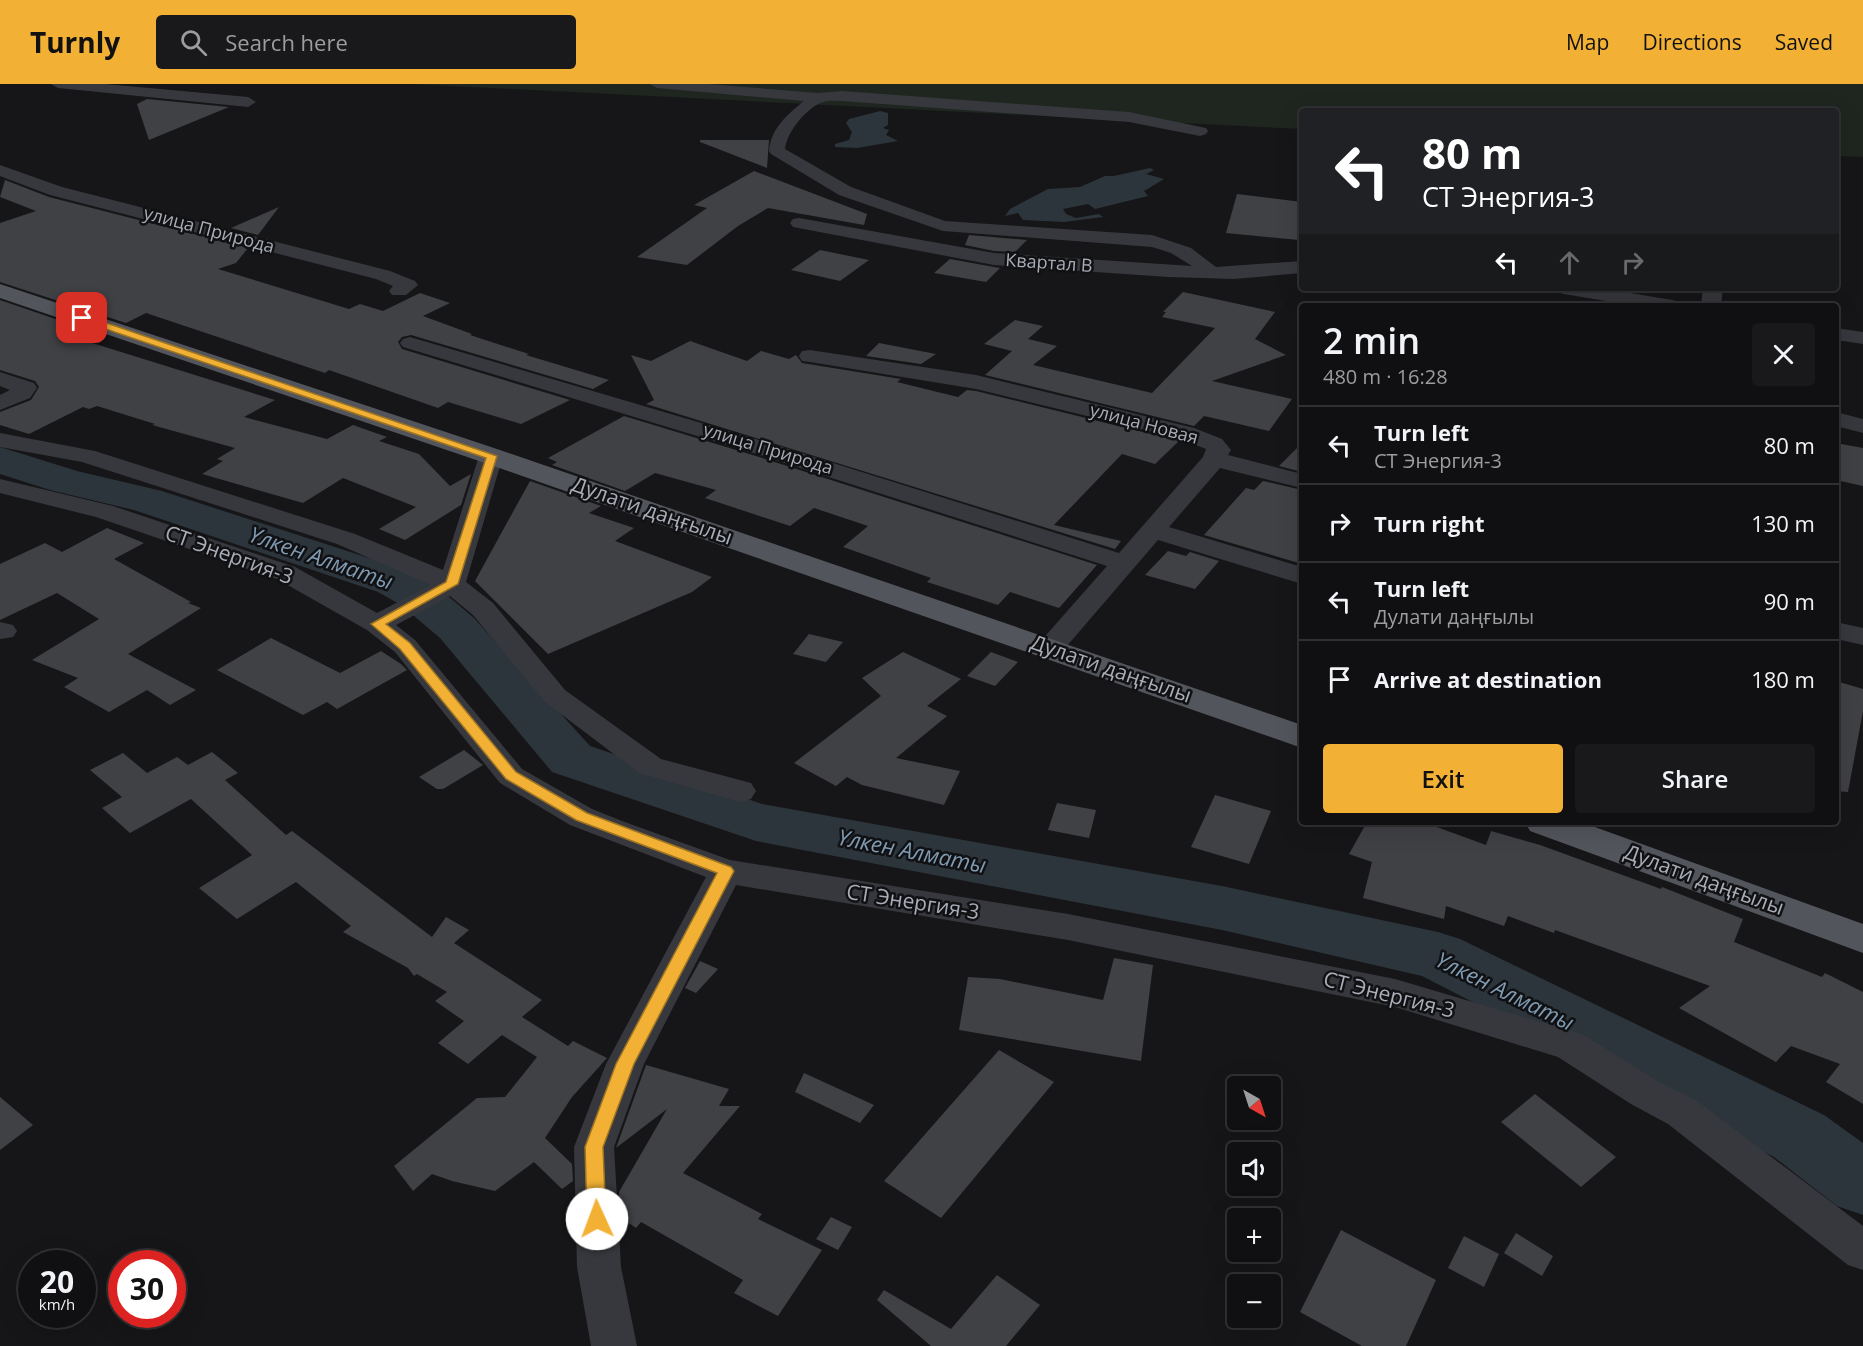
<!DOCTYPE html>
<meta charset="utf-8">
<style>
body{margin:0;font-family:"Open Sans",sans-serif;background:#19191b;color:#f1f3f6;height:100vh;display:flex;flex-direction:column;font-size:22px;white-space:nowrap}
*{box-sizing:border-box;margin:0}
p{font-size:20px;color:#9c9d9f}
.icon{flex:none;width:33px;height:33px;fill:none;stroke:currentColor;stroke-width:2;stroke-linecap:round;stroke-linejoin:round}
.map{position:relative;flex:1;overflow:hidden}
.panel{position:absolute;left:1299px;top:219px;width:540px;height:522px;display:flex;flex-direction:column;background:#101012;border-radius:6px;box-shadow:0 6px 24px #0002,0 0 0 2px #303032}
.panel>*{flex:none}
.top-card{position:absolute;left:1299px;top:24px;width:540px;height:183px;border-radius:6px;box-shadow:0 6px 24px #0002,0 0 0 2px #303032;background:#202124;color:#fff;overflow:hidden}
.needle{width:39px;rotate:141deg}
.tools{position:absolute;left:1227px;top:992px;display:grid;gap:12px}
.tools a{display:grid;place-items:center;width:54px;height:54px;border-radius:6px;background:#101012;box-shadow:0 6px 24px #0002,0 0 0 2px #303032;font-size:30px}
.speed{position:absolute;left:18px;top:1166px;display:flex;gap:12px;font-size:30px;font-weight:700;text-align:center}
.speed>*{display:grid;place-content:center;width:78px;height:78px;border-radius:50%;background:#101012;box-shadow:0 6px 24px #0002,0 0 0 2px #303032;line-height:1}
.speed small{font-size:15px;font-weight:400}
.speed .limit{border:9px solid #d22;background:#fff;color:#111}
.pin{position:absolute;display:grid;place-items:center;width:51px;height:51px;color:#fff;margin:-26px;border-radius:12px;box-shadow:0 3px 9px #0006}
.me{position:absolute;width:66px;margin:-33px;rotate:358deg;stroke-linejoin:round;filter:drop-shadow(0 0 4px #0008)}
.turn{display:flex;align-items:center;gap:21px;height:126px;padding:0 24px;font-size:27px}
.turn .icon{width:78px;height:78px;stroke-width:2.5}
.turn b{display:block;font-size:42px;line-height:51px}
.lanes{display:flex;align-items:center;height:57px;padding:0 24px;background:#0003;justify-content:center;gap:30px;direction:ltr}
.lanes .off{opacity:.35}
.round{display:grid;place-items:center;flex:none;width:63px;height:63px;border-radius:6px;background:#19191b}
.headline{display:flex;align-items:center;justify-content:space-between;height:102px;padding:0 24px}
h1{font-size:36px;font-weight:600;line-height:45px}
.cta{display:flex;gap:12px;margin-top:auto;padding:12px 24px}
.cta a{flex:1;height:69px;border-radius:6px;background:#f2b134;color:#111;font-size:24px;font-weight:600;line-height:69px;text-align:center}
.cta a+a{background:#19191b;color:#f1f3f6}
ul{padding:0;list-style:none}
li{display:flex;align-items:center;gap:18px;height:78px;padding:0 24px;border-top:2px solid #303032}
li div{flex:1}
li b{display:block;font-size:22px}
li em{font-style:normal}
header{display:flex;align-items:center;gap:36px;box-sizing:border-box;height:84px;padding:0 30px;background:#f2b134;color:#111}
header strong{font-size:28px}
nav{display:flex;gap:33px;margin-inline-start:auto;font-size:21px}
.search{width:420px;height:54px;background:#19191b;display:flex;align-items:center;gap:15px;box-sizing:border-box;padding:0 21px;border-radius:6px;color:#9c9d9f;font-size:22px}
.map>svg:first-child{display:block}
.green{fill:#1e261f}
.water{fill:#2c353c}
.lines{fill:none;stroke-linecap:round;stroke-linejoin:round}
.river{fill:#2c353c;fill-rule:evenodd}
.building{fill:#404145}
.minor{fill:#37383d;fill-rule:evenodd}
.major{fill:#53555c;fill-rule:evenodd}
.route{fill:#f2b134;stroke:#9d7322;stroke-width:1.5}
.labels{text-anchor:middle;stroke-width:5;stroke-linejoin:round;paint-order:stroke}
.far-street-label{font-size:18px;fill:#a8adb8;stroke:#111113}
.street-label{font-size:21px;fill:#a8adb8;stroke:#111113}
.water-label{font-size:22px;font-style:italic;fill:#7f9bb3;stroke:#111113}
</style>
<header>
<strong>Turnly</strong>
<div class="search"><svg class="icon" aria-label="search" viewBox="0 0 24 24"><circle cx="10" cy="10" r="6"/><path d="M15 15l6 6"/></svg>Search here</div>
<nav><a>Map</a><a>Directions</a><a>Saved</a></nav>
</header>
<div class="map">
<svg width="1863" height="1262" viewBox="0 0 1863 1262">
<rect width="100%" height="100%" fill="#161618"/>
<path class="green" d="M412,0h1451v73l-27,-1v-45h-534v18z"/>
<g class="water">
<path d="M880,27l8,2v12l-5,3 6,2 -3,5 12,6 -41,7 -22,-1v-3l14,-4 3,-8 -6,-9 3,-4z"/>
<path d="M1150,84l4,2 -8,4 18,5 -20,12 4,5 -53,13 -7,-5 -25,5 3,5 10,4 23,-4 4,3 -39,5 -41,-2 -5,-7 -13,3 5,-7 38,-20 32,-2 25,-11h9z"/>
</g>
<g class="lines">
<path class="river" d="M0,363l77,24 85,20 250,81 23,13 39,33 116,128 172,58 460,82 216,46 22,7 364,176 39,28v72l-26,-9 -63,-49 -352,-181 -200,-46 -466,-89 -204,-69 -112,-134 -39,-33 -23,-13 -244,-82 -84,-20 -50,-16z"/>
</g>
<g class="building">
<path d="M147,15l82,8 -80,33 -12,-36z"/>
<path d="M700,56h69l-2,28 -67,-26z"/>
<path d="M754,87l113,43 -3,11 -96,-17 -30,18 -51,39 -50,-8 70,-49 -13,-3z"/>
<path d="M5,96l44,17 199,51 -12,15 -18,6 131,40 11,-5 23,7 37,-18 30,10 -27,13 49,18 -2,1 59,19 -3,1 83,25 -16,9 -182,-54 -9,2 -4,5 4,7 168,51 -49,24 -73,-22 -10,6 -109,-38 -4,3 -179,-60 -20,10 -126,-41v-59l36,-12 -36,-14z"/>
<path d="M1237,110l65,8 -3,38 -73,-7z"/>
<path d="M279,123l-21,28 -27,-7z"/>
<path d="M969,151l58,5 -12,12 -21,-1 -29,-6z"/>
<path d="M820,166l49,10 -29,21 -49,-11z"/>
<path d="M950,175l44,8 6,1 -14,14 -52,-9z"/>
<path d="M1183,208l92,20 -20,27 31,16 -74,26 80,18 -23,32 -65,-15 -10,10 -209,-51 27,-24 -28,-7 31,-24 28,6 -15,13 29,7 -24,19 119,28 63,-65 -53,-11 4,-5h-3z"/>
<path d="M0,216l102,35 -13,7 186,58 -31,17 83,22 26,-14 34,12 -8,4 40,13 31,32 21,-12 -10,31 -56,35 -26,-11 37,-22 -73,-29 -40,25 -101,-29 21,-13 -6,-2 18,-11 -83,-23 3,-1 -58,-18 -8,3 -6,-2 -54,27 -29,-9v-13l31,-12 8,-13 -4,-6 -35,-11z"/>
<path d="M690,257l57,20 14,-10 28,8 7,-4 6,8 99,16 -4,3 61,15 9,-7 9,1 203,50 -24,23 -33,-10 -68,71 67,16 -6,8 -469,-145 8,-4 -23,-45 20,6z"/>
<path d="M879,259l57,11 -15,10 -55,-8z"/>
<path d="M624,332l135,41 338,108 -38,43 -49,-16 -12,13 -71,-23 4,-4 -88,-31 25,-21 -54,-18 -24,18 -85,-28 11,-8 -61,-17 -30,18 -73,-26 5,-3 -9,-4z"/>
<path d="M1302,359v29l-23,-6z"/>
<path d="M1836,359l27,5v38l-27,-6z"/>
<path d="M530,397l71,25 -12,7 45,15 -19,13 97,36 -20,15 -144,62 -73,-73z"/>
<path d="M1263,397l39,9v74l-98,-29 42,-47 8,2z"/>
<path d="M107,444l37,15 -30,16 77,43 -3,1 13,5 -73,46 68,36 -26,15 -23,-15 -38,22 -45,-25 14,-9 -46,-18 67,-41 -42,-26 -57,27v-56l45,-21 17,9z"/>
<path d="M1168,467l18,5 4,-4 29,9 -24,28 -50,-14z"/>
<path d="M809,550l34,8 -17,20 -33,-8z"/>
<path d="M271,554l69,35 41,-22 20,13 6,6 -70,39 -10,-7 -24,13 -86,-45z"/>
<path d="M903,568l58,27 -34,27 20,10 -51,42 64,13 -16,34 -82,-20 -15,-8 -11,9 -42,-23 87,-67 -19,-18z"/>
<path d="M991,568l27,10 -23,24 -28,-10z"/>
<path d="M1836,597l27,8v22l-15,81 -12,-1z"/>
<path d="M464,666l19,15 -40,24h-6l-18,-12z"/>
<path d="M212,668l26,21 -13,7 61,55 6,-4 140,106 14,-20 23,13 -15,13 88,57 -20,17 46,29 5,-5 34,17 -35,39 -27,41 27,26 1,17 -11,8 -28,-27 -39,29 -43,-10 -20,-7 -19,17 -19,-25 83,-68 28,-1 32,-40 -35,-22 -34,29 -30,-21 26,-22 -29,-20 12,-9 -30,-18 -3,2 -6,-8 -65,-36 8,-6 -55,-44 -59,37 -38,-31 53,-33 -61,-56 -61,34 -28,-25 20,-11 -32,-27 33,-17 24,20 30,-16 11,8z"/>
<path d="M1215,711l56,16 -22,53 -58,-17z"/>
<path d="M1057,719l39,7 -7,28 -41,-8z"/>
<path d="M1367,738h56l63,23 5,-14 49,14 121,44 1,-2 81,32 -9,23 88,35 3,-4 38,19v112l-37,-22 14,-18 -49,-18 -15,16 -97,-54 31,-22 -155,-56 -1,3 -46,-17 -4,10 -58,-20 -2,13 -81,-21 9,-36 -23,-8z"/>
<path d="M1114,874l39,7 -12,96 -182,-31 9,-53 32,2 103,21z"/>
<path d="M700,877l18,8 -22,24 -11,-5z"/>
<path d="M999,966l55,32 -113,136 -57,-37z"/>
<path d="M646,981l83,24 -10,17h21l-57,67 79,41 -4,5 64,31 -44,66 -44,-23 9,-13 -102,-58 -5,6 -16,-11 -1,-25 48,-83 -51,39z"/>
<path d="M804,989l70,32 -14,18 -65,-31z"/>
<path d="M1535,1010l81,63 -35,30 -80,-65z"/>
<path d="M0,1013l33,28 -33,25z"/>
<path d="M831,1133l21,10 -14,23 -22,-11z"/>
<path d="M1341,1146l95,50 -30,66h-44l-62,-34z"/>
<path d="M1516,1149l37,23 -11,20 -38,-23z"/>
<path d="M1464,1152l35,18 -15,33 -36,-19z"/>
<path d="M997,1191l43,30 -34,41h-75l-54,-46 7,-10 67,39z"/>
</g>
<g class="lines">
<g class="minor">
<path d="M51,0h54l143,13 8,5 -8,5 -190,-19z"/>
<path d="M650,0h58l110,9 24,-2 287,21 77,16 2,3 -2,3 -6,2 -71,-14 -287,-21c-6,0 -14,-1 -19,1 -17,6 -36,30 -38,47l66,38 94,34 207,14 39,13 25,19 86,-6v12l-68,6 -66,-2 -174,-12 -201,-38 -3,-4 3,-4 6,-1 195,35 198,13 -21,-13 -19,-6 -209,-16 -104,-36 -68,-41 -2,-3c2,-23 18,-36 35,-50l-147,-13z"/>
<path d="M0,81l62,22 328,84 25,10 3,4 -12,10h-14l-3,-4 4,-5 -17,-7 -326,-84 -50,-19z"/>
<path d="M1554,204h46l72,12 7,2 3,4h-46l-72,-12 -7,-2z"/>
<path d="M1703,204h20l-2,18h-20z"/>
<path d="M1836,244l27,4v12l-27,-4z"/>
<path d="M410,253l366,108 343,108 84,-96 3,-8 -28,-11 -202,-49 -166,-27 -8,-1 -3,-5 3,-5 8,-1 166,25 218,53 28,11 9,11 -3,5 74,19v14l-82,-20 -51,59 133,40v17l-144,-44 -98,114 -10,3 -10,-3 -4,-6 4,-6 67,-76 -347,-111 -357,-108 -3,-4 3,-4z"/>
<path d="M0,288l34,11 3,5 -7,10 -30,12v-15l10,-5 -10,-4z"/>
<path d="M1836,328l27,7v14l-27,-7z"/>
<path d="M0,349l95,18 260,83 88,36 36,-114 4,-5 8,-2 8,2 4,5 -37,126 27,21 72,87 96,69 90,24 5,8 -5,8 -11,3 -101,-29 -94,-71 -72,-87 -23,-19 -54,29 19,15 107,129 70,40 30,12 108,39 338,54 327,65 176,52 13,4 75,47 37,18 167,126v44l-15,-5 -180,-141 -37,-20 -73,-47 -163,-50 -327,-67 -332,-55 -92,179 -30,83 7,120 16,79h-46l-14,-79 -3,-120 32,-83 100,-187 -136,-52 -70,-42 -105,-131 -28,-22 -90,-51 -181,-62 -96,-24v-14l113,27 182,61 82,46 54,-28 -94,-41 -255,-82 -82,-15z"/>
<path d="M0,538l13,3 4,6 -4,6 -13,2z"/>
<path d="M1836,538l27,6v17l-27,-6z"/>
</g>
<g class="major">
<path d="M0,200l500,166 802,275v23l-820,-286 -482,-164z"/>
<path d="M1525,738h56l282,102v29l-333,-122z"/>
</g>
</g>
<path class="route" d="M79,232h7l411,140 -39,128 -72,40 24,19 106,129 71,41 144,54 3,4 -100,193 -31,83 3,72 -2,6 -7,2 -7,-2 -3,-6 -2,-72 31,-83 101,-191 -141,-53 -70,-41 -106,-130 -29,-25 75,-42 40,-124 -407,-138z"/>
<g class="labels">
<g class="far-street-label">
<text transform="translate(209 146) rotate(15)" y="6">улица Природа</text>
<text transform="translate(1049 179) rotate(4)" y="6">Квартал В</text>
<text transform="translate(1144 340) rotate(15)" y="6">улица Новая</text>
<text transform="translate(768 365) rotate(17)" y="6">улица Природа</text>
</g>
<g class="street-label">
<text transform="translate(652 427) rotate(19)" y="7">Дулати даңғылы</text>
<text transform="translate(229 471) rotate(20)" y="7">СТ Энергия-3</text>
<text transform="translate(1111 585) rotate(19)" y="7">Дулати даңғылы</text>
<text transform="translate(1704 796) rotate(20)" y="7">Дулати даңғылы</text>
<text transform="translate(913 818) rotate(9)" y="7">СТ Энергия-3</text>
<text transform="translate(1389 911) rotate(14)" y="7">СТ Энергия-3</text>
</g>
<g class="water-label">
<text transform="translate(321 474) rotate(19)" y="8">Үлкен Алматы</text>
<text transform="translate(912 767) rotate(11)" y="8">Үлкен Алматы</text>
<text transform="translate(1505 907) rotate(26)" y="8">Үлкен Алматы</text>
</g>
</g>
</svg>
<div class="tools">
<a><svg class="needle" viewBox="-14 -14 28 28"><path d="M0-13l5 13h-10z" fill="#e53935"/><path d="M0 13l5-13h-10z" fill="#9c9d9f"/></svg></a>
<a><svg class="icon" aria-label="sound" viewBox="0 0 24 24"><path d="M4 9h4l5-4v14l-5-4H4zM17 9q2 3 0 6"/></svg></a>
<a>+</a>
<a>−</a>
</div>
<div class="speed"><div>20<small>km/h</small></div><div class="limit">30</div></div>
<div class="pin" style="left:82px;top:234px;background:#d93025"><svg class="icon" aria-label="arrive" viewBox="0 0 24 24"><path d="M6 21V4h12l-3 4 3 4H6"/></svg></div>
<svg class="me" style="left:597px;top:1135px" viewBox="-20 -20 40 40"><circle r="19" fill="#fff"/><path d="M0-13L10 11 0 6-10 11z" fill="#f2b134"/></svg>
<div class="top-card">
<div class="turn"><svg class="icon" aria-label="left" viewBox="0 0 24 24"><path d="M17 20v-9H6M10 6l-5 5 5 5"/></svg><div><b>80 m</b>СТ Энергия-3</div></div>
<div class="lanes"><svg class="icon" aria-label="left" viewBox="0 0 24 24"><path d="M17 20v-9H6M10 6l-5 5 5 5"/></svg><svg class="icon off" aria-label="ahead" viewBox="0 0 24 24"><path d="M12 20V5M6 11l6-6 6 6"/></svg><svg class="icon off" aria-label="right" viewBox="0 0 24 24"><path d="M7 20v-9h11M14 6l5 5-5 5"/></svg></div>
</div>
<section class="panel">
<div class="headline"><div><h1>2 min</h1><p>480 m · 16:28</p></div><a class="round"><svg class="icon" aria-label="close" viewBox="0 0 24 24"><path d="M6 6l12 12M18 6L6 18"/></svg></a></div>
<ul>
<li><svg class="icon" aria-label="left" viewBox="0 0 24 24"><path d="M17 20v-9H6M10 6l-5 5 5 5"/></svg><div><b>Turn left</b><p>СТ Энергия-3</p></div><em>80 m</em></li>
<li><svg class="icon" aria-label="right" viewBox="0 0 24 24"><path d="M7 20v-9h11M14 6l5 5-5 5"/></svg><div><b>Turn right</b></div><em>130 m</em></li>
<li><svg class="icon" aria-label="left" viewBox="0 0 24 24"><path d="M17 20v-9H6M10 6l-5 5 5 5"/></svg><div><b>Turn left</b><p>Дулати даңғылы</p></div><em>90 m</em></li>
<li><svg class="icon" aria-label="arrive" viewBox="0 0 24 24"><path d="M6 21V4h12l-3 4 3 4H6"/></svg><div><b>Arrive at destination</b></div><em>180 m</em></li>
</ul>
<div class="cta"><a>Exit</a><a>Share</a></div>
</section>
</div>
